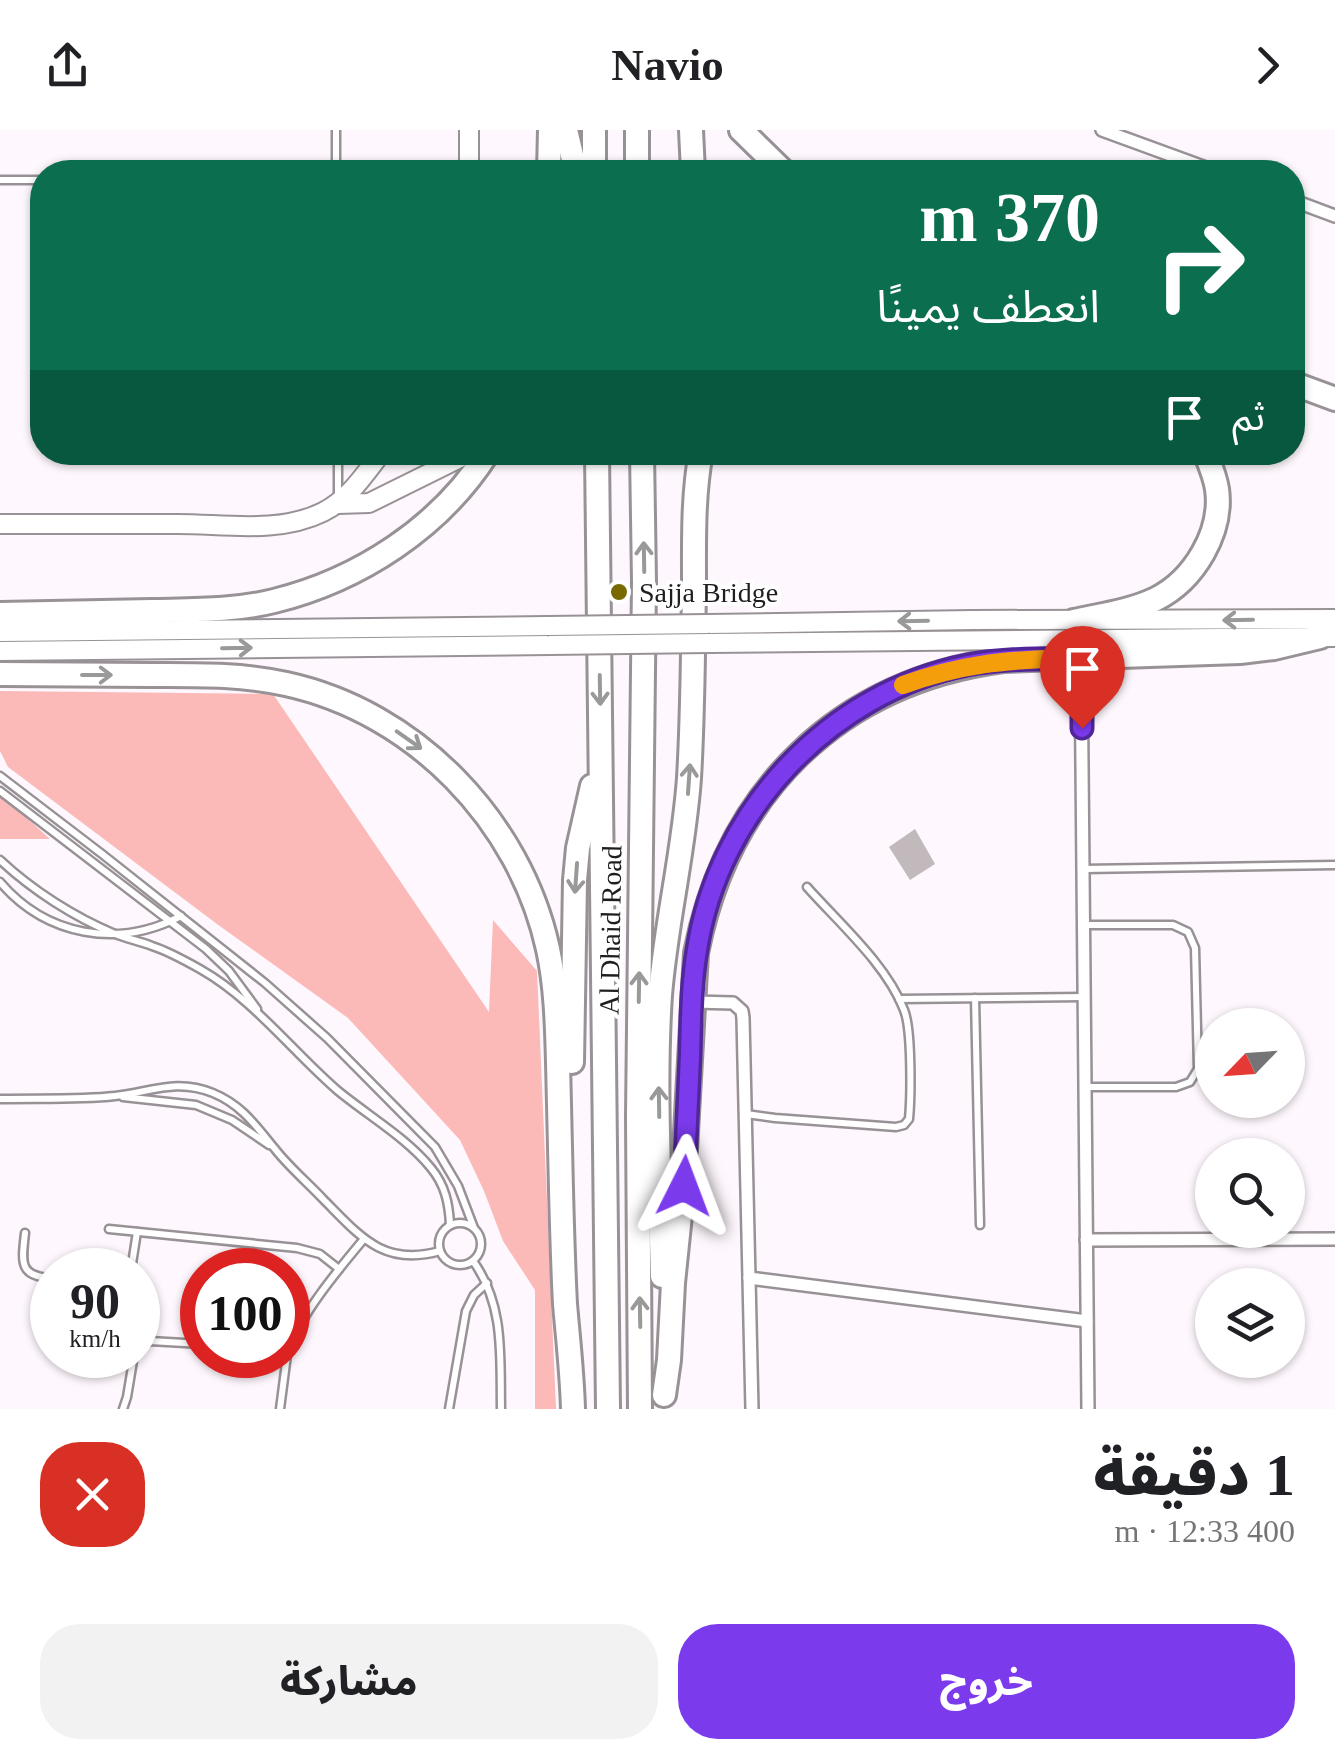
<!DOCTYPE html>
<html lang="ar">
<meta charset="utf-8">
<style>
body{margin:0;font-family:"Times New Roman","Noto Sans Arabic",serif;background:#f2f2f2;color:#202124;direction:rtl;height:100vh;display:flex;flex-direction:column;font-size:38px;white-space:nowrap}
*{box-sizing:border-box;margin:0}
p{font-size:32px;color:#757577}
.icon{flex:none;width:55px;height:55px;fill:none;stroke:currentColor;stroke-width:2;stroke-linecap:round;stroke-linejoin:round}
.map{position:relative;height:1279px;overflow:hidden;direction:ltr}
.panel{display:flex;flex-direction:column;background:#fff;flex:1}
.panel>*{flex:none}
.top-card{position:absolute;left:30px;top:30px;width:1275px;height:305px;border-radius:40px;box-shadow:0 2px 8px #0004;direction:rtl;background:#0b6e4f;color:#fff;overflow:hidden}
.needle{width:65px;rotate:245deg}
.fabs{position:absolute;left:1195px;top:878px;display:grid;gap:20px}
.fabs a{display:grid;place-items:center;width:110px;height:110px;border-radius:50%;background:#fff;box-shadow:0 2px 8px #0004;font-size:50px}
.speed{position:absolute;left:30px;top:1118px;display:flex;gap:20px;font-size:50px;font-weight:700;text-align:center}
.speed>*{display:grid;place-content:center;width:130px;height:130px;border-radius:50%;background:#fff;box-shadow:0 2px 8px #0004;line-height:1}
.speed small{font-size:25px;font-weight:400}
.speed .limit{border:15px solid #d22;background:#fff;color:#111}
.pin{position:absolute;display:grid;place-items:center;width:85px;height:85px;color:#fff;margin:-102px -42px;border-radius:50% 50% 50% 0;rotate:-45deg;box-shadow:0 0 10px #0007}
.pin .icon{rotate:45deg}
.me{position:absolute;width:110px;margin:-55px;rotate:3deg;stroke-linejoin:round;filter:drop-shadow(0 0 8px #0008)}
.turn{display:flex;align-items:center;gap:35px;height:210px;padding:0 40px;font-size:45px}
.turn .icon{width:130px;height:130px;stroke-width:2.5}
.turn b{display:block;font-size:70px;line-height:85px}
.then{display:flex;align-items:center;height:95px;padding:0 40px;background:#0003;gap:20px;font-size:38px}
.round{display:grid;place-items:center;flex:none;width:105px;height:105px;border-radius:40px;background:#f2f2f2}
.summary{display:flex;align-items:center;justify-content:space-between;height:170px;padding:0 40px}
h1{font-size:60px;font-weight:800;line-height:75px}
.primary-button{display:flex;gap:20px;margin-top:auto;padding:20px 40px}
.primary-button a{flex:1;height:115px;border-radius:40px;background:#7c3aed;color:#fff;font-size:40px;font-weight:800;line-height:115px;text-align:center}
.primary-button a+a{background:#f2f2f2;color:#202124}
header{display:flex;justify-content:space-between;align-items:center;height:130px;padding:0 40px;background:#fff;font-size:45px;font-weight:800}
.map>svg:first-child{display:block}
.green{fill:#fbb9b8}
.building{fill:#c2b9bc}
.lines{fill:none;stroke-linecap:round;stroke-linejoin:round}
.lane-casing{stroke:#989297;stroke-width:11}
.street-casing{stroke:#989297;stroke-width:16}
.secondary-casing{stroke:#989297;stroke-width:22}
.highway-casing{stroke:#989297;stroke-width:28}
.lane{stroke:#fff;stroke-width:6}
.street{stroke:#fff;stroke-width:11}
.secondary{stroke:#fff;stroke-width:18}
.highway{stroke:#fff;stroke-width:22}
.secondary-bridge-casing{stroke:#989297;stroke-width:22;stroke-linecap:butt}
.secondary-bridge{stroke:#fff;stroke-width:18}
.oneway{stroke:#9a999a}
.route-casing{stroke:#51269a;stroke-width:25}
.route{stroke:#7c3aed;stroke-width:18}
.slow{stroke:#f59e0b;stroke-width:18}
.poi-dot{fill:#796a00;stroke:#fff;stroke-width:4}
.labels{text-anchor:middle;stroke-width:8;stroke-linejoin:round;paint-order:stroke}
.poi-label{font-size:28px;fill:#1f1d1f;stroke:#fff;text-anchor:start}
.street-label{font-size:28px;fill:#1f1d1f;stroke:#fff}
</style>
<header><svg class="icon" aria-label="forward" viewBox="0 0 24 24"><path d="M9 5l7 7-7 7"/></svg>Navio<svg class="icon" aria-label="share" viewBox="0 0 24 24"><path d="M12 15V3M7 8l5-5 5 5M5 13v7h14v-7"/></svg></header>
<div class="map">
<svg width="1335" height="1279" viewBox="0 0 1335 1279">
<rect width="100%" height="100%" fill="#fef7fd"/>
<g class="green">
<path d="M0,561l273,3 216,318 4,-92 44,51 19,438h-21v-119l-32,-49 -19,-50 -24,-51 -112,-122 -131,-94 -209,-157 -8,-16z"/>
<path d="M0,664l50,45h-50z"/>
</g>
<path class="building" d="M915,699l20,35 -25,16 -21,-33z"/>
<g class="lines">
<defs>
<g id="lane">
<path d="M336,0v42"/>
<path d="M0,50h42"/>
<path d="M338,322v45"/>
<path d="M0,646l102,78 163,129 62,55 108,109 23,39 16,42"/>
<path d="M0,661l206,158 23,22 28,38"/>
<path d="M0,730c32,30 74,57 115,74 12,5 25,7 37,12 16,5 32,14 48,23 53,30 91,81 137,121 30,25 70,48 94,78 14,17 18,35 19,57"/>
<path d="M1084,739l251,-4"/>
<path d="M0,752c46,54 118,67 181,34"/>
<path d="M1083,795h90l15,7 7,16 3,121 -8,13 -14,5h-91"/>
<path d="M975,868l5,227"/>
<path d="M899,869l184,-2"/>
<path d="M123,967l73,8 36,15 37,25"/>
<path d="M0,969c38,-1 78,1 115,-3 36,-4 61,-18 98,-3 29,12 43,33 62,56 14,18 32,33 48,50 37,37 60,68 117,52"/>
<path d="M746,984l29,4 121,9 8,-2 5,-6c2,-22 3,-90 -5,-109 -17,-45 -65,-87 -97,-123"/>
<circle cx="460" cy="1114" r="21"/>
<path d="M109,1099l188,19 23,6 19,15"/>
<path d="M25,1103c-3,28 -7,44 27,45"/>
<path d="M473,1131c32,44 27,96 28,148"/>
<path d="M131,1140l6,-38"/>
<path d="M138,1218l12,-7 52,3"/>
<path d="M288,1222c12,-37 50,-82 75,-112"/>
<path d="M123,1279l4,-12 7,-42"/>
<path d="M280,1279l7,-54"/>
<path d="M449,1279l17,-98 8,-16 13,-12"/>
</g>
<g id="street">
<path d="M1102,0l115,42"/>
<path d="M1292,70l43,16"/>
<path d="M1081,528l7,751"/>
<path d="M693,872l40,1 9,8 1,7 9,391"/>
<path d="M1086,1110l249,-1"/>
<path d="M749,1148l338,43"/>
</g>
<g id="secondary">
<path d="M469,0v42"/>
<path d="M338,374l31,-1 103,-51"/>
<path d="M0,394c59,0 119,0 178,0 47,0 101,10 145,-12 26,-13 41,-37 59,-60"/>
<path d="M708,494l264,-4 363,-1"/>
<path d="M0,502l547,-6"/>
<path d="M710,513l625,-6"/>
<path d="M0,521l550,-6"/>
</g>
<g id="highway">
<path d="M566,0l10,42"/>
<path d="M594,0v42"/>
<path d="M637,0v42"/>
<path d="M691,0l2,42"/>
<path d="M741,0l43,42"/>
<path d="M549,42l1,-42"/>
<path d="M1292,253l43,16"/>
<path d="M597,322l11,957"/>
<path d="M0,484c51,-1 102,-2 152,-3 41,-1 82,0 122,-10 85,-21 166,-73 214,-149"/>
<path d="M1074,491c27,-6 57,-10 82,-22 38,-19 67,-67 61,-110 -2,-13 -7,-24 -12,-37"/>
<path d="M0,544c50,0 101,1 151,1 46,0 90,-1 135,9 129,28 234,137 262,265 8,37 9,75 10,113 1,43 2,86 3,128 1,38 2,76 4,114 3,35 7,69 8,105"/>
<path d="M572,932l3,-182 3,-32 14,-62"/>
<path d="M662,1146c-2,-93 -8,-188 -2,-281 6,-73 24,-144 29,-217 4,-66 4,-132 5,-197 0,-43 -1,-86 7,-129"/>
<path d="M664,1265l5,-35 4,-77 10,-97 13,-233c32,-162 142,-271 307,-293l237,-8 34,-4 46,-11"/>
<path d="M640,1279l-2,-292 6,-535 -2,-130"/>
</g>
</defs>
<use href="#lane" class="lane-casing"/>
<use href="#street" class="street-casing"/>
<use href="#secondary" class="secondary-casing"/>
<use href="#highway" class="highway-casing"/>
<use href="#lane" class="lane"/>
<use href="#street" class="street"/>
<use href="#secondary" class="secondary"/>
<use href="#highway" class="highway"/>
<defs>
<g id="secondary-bridge">
<path d="M547,496l161,-2"/>
<path d="M550,515l160,-2"/>
</g>
</defs>
<use href="#secondary-bridge" class="secondary-bridge-casing"/>
<use href="#secondary-bridge" class="secondary-bridge"/>
</g>
<defs><path id="oneway-shaft" d="M-6 0H5M1.5-3L5.5 0L1.5 3" fill="none" stroke-width="1.6" stroke-linecap="round" stroke-linejoin="round" transform="scale(2.5)"/></defs>
<g class="oneway">
<use href="#oneway-shaft" transform="translate(644 427) rotate(-91)"/>
<use href="#oneway-shaft" transform="translate(1238 490) rotate(179)"/>
<use href="#oneway-shaft" transform="translate(913 491) rotate(179)"/>
<use href="#oneway-shaft" transform="translate(237 518) rotate(-1)"/>
<use href="#oneway-shaft" transform="translate(97 545)"/>
<use href="#oneway-shaft" transform="translate(600 560) rotate(89)"/>
<use href="#oneway-shaft" transform="translate(409 610) rotate(35)"/>
<use href="#oneway-shaft" transform="translate(689 649) rotate(-86)"/>
<use href="#oneway-shaft" transform="translate(576 748) rotate(94)"/>
<use href="#oneway-shaft" transform="translate(639 857) rotate(-89)"/>
<use href="#oneway-shaft" transform="translate(659 972) rotate(-91)"/>
<use href="#oneway-shaft" transform="translate(640 1182) rotate(-91)"/>
</g>
<g class="lines">
<defs>
<path id="route" d="M684,1056c2,-44 4,-87 6,-130 1,-35 1,-71 7,-106 21,-138 132,-258 271,-285 37,-7 76,-6 114,-7v70"/>
</defs>
<use href="#route" class="route-casing"/>
<use href="#route" class="route"/>
<path class="slow" d="M903,555c58,-21 102,-25 164,-27"/>
</g>
<circle class="poi-dot" cx="619" cy="462" r="10"/>
<g class="labels">
<g class="poi-label">
<text x="639" y="472">Sajja Bridge</text>
</g>
<g class="street-label">
<text transform="translate(610 800) rotate(-89)" y="10">Al Dhaid Road</text>
</g>
</g>
</svg>
<div class="fabs">
<a><svg class="needle" viewBox="-14 -14 28 28"><path d="M0-13l5 13h-10z" fill="#e53935"/><path d="M0 13l5-13h-10z" fill="#757577"/></svg></a>
<a><svg class="icon" aria-label="search" viewBox="0 0 24 24"><circle cx="10" cy="10" r="6"/><path d="M15 15l6 6"/></svg></a>
<a><svg class="icon" aria-label="layers" viewBox="0 0 24 24"><path d="M12 4l9 5-9 5-9-5zM3 14l9 5 9-5"/></svg></a>
</div>
<div class="speed"><div>90<small>km/h</small></div><div class="limit">100</div></div>
<div class="pin" style="left:1082px;top:598px;background:#d93025"><svg class="icon" aria-label="arrive" viewBox="0 0 24 24"><path d="M6 21V4h12l-3 4 3 4H6"/></svg></div>
<svg class="me" style="left:684px;top:1056px" viewBox="-20 -20 40 40"><path d="M0-17L14 15 0 8-14 15z" fill="#7c3aed" stroke="#fff" stroke-width="4"/></svg>
<div class="top-card">
<div class="turn"><svg class="icon" aria-label="right" viewBox="0 0 24 24"><path d="M7 20v-9h11M14 6l5 5-5 5"/></svg><div><b>370 m</b>انعطف يمينًا</div></div>
<div class="then">ثم<svg class="icon" aria-label="arrive" viewBox="0 0 24 24"><path d="M6 21V4h12l-3 4 3 4H6"/></svg></div>
</div>
</div>
<section class="panel">
<div class="summary"><div><h1>1 دقيقة</h1><p>400 m · 12:33</p></div><a class="round" style="background:#d93025;color:#fff"><svg class="icon" aria-label="close" viewBox="0 0 24 24"><path d="M6 6l12 12M18 6L6 18"/></svg></a></div>
<div class="primary-button"><a>خروج</a><a>مشاركة</a></div>
</section>
